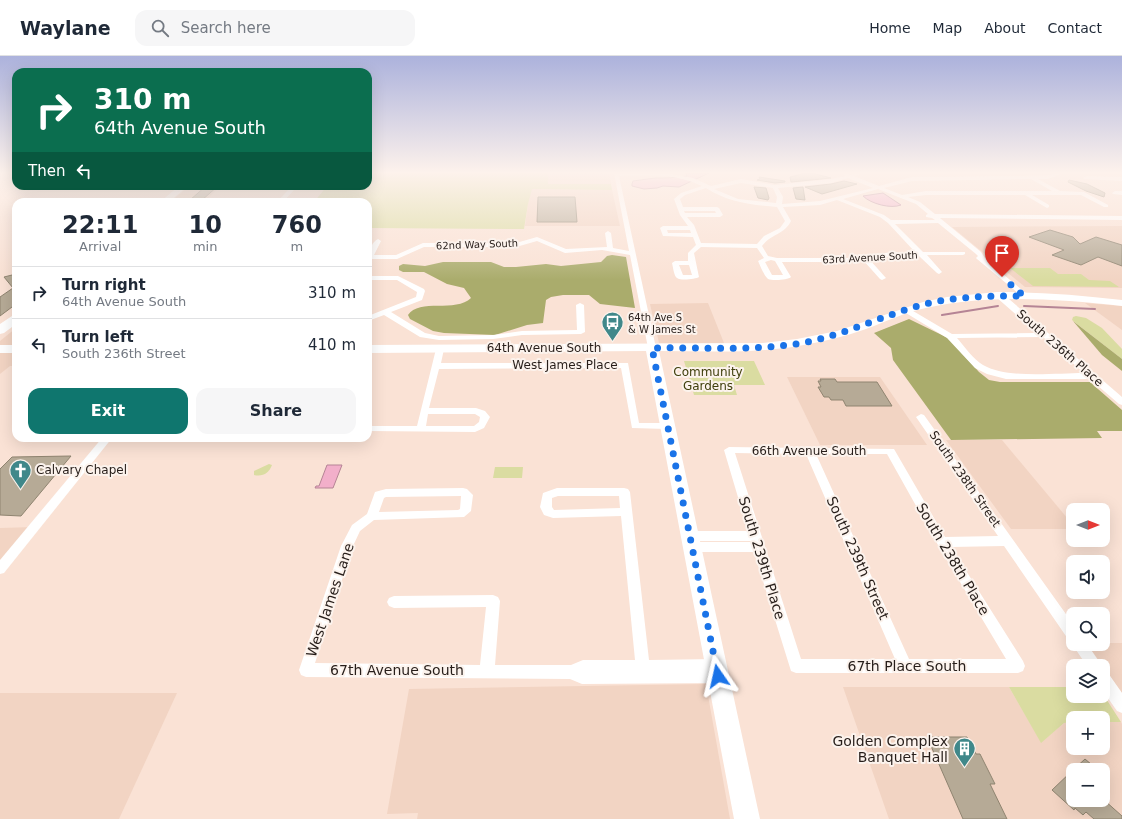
<!DOCTYPE html>
<meta charset="utf-8">
<style>
body{margin:0;font-family:"DejaVu Sans",sans-serif;background:#f6f6f7;color:#1f2937;height:100vh;display:flex;flex-direction:column;font-size:15px;white-space:nowrap}
*{box-sizing:border-box;margin:0}
p{font-size:13px;color:#747a83}
.icon{flex:none;width:22px;height:22px;fill:none;stroke:currentColor;stroke-width:2;stroke-linecap:round;stroke-linejoin:round}
.map{position:relative;flex:1;overflow:hidden}
.details{position:absolute;left:12px;top:142px;width:360px;height:244px;display:flex;flex-direction:column;background:#fff;border-radius:12px;box-shadow:0 4px 16px #0002}
.details>*{flex:none}
.guide{position:absolute;left:12px;top:12px;width:360px;height:122px;border-radius:12px;box-shadow:0 4px 16px #0002;background:#0b6e4f;color:#fff;overflow:hidden}
.needle{width:26px;rotate:90deg}
.controls{position:absolute;left:1066px;top:447px;display:grid;gap:8px}
.controls a{display:grid;place-items:center;width:44px;height:44px;border-radius:8px;background:#fff;box-shadow:0 4px 16px #0002;font-size:20px}
.pin{position:absolute;display:grid;place-items:center;width:34px;height:34px;color:#fff;margin:-41px -17px;border-radius:50% 50% 50% 0;rotate:-45deg;box-shadow:0 0 4px #0007}
.pin .icon{rotate:45deg}
.me{position:absolute;width:44px;margin:-22px;rotate:349deg;stroke-linejoin:round;filter:drop-shadow(0 0 3px #0008)}
.turn{display:flex;align-items:center;gap:14px;height:84px;padding:0 16px;font-size:18px}
.turn .icon{width:52px;height:52px;stroke-width:2.5}
.turn b{display:block;font-size:28px;line-height:34px}
.then{display:flex;align-items:center;height:38px;padding:0 16px;background:#0003;gap:8px;font-size:15px}
.eta{display:flex;justify-content:space-evenly;align-items:center;height:68px;text-align:center}
.eta b{font-size:24px;font-weight:700;line-height:28px}
.primary-button{display:flex;gap:8px;margin-top:auto;padding:8px 16px}
.primary-button a{flex:1;height:46px;border-radius:12px;background:#0f766e;color:#fff;font-size:16px;font-weight:700;line-height:46px;text-align:center}
.primary-button a+a{background:#f6f6f7;color:#1f2937}
ul{padding:0;list-style:none}
li{display:flex;align-items:center;gap:12px;height:52px;padding:0 16px;border-top:1px solid #e0e1e3}
li div{flex:1}
li b{display:block;font-size:15px}
li em{font-style:normal}
header{display:flex;align-items:center;gap:24px;box-sizing:border-box;height:56px;padding:0 20px;background:#fff;border-bottom:1px solid #e0e1e3}
header strong{font-size:19px}
nav{display:flex;gap:22px;margin-inline-start:auto;font-size:14px}
.search{width:280px;height:36px;background:#f6f6f7;display:flex;align-items:center;gap:10px;box-sizing:border-box;padding:0 14px;border-radius:12px;color:#747a83;font-size:15px}
.map>svg:first-child{display:block}
.built{fill:#f2d4c3;fill-rule:evenodd}
.green{fill:#dadca1}
.forest{fill:#aaac6c}
.water{fill:#f2afca;stroke:#b58495}
.lines{fill:none;stroke-linecap:round;stroke-linejoin:round}
.stream{stroke:#b58495;stroke-width:2}
.building{fill:#b6aa96;stroke:#8f8470}
.street{fill:#fff;fill-rule:evenodd}
.secondary{fill:#fff;fill-rule:evenodd}
.route{stroke:#1a73e8;stroke-width:7;stroke-dasharray:0 12.6}
.labels{text-anchor:middle;stroke-width:4;stroke-linejoin:round;paint-order:stroke}
.far-street-label{font-size:10px;fill:#271e1a;stroke:#fcf3ed}
.far-poi-label{font-size:10px;fill:#271e1a;stroke:#fcf3ed;text-anchor:start}
.street-label{font-size:12px;fill:#271e1a;stroke:#fcf3ed}
.park-label{font-size:12px;fill:#40400d;stroke:#fcf3ed}
.poi-label{font-size:12px;fill:#271e1a;stroke:#fcf3ed;text-anchor:start}
.near-street-label{font-size:14px;fill:#271e1a;stroke:#fcf3ed}
.near-poi-label{font-size:14px;fill:#271e1a;stroke:#fcf3ed;text-anchor:end}
</style>
<header>
<strong>Waylane</strong>
<div class="search"><svg class="icon" aria-label="search" viewBox="0 0 24 24"><circle cx="10" cy="10" r="6"/><path d="M15 15l6 6"/></svg>Search here</div>
<nav><a>Home</a><a>Map</a><a>About</a><a>Contact</a></nav>
</header>
<div class="map">
<svg width="1122" height="763" viewBox="0 0 1122 763">
<rect width="100%" height="100%" fill="#fae2d5"/>
<g class="built">
<path d="M548,117h61l2,11h-64z"/>
<path d="M190,130h31l-13,12h35l-5,4h-68z"/>
<path d="M530,133l82,1 8,36h-95z"/>
<path d="M1122,170v62l-97,-1 -73,-60z"/>
<path d="M708,247l16,40h-65l-9,-39z"/>
<path d="M1085,247l37,3v24z"/>
<path d="M16,272v38h-6l-10,8v-33z"/>
<path d="M787,321h93l47,68h-107z"/>
<path d="M946,384h56l71,85v4h-62z"/>
<path d="M34,471l-34,42v-41z"/>
<path d="M1103,587h19v50l-35,-49h16z"/>
<path d="M706,628l24,135h-313l1,-6 -31,1 22,-125z"/>
<path d="M843,631h166l32,55 23,-19 9,-1v26h30v-26h18l1,2v95h-233zM1073,714h30v30h-30z"/>
<path d="M0,637h177l-58,126h-119z"/>
</g>
<g class="green">
<path d="M368,117h180v11h63l1,6 -80,-1 -4,15 -4,25 -156,-1v-26h-54l13,-16h41z"/>
<path d="M1010,212h40l8,6h23l8,6 21,1 9,6 -86,-1z"/>
<path d="M1076,260l10,2 16,10 20,21v10l-50,-39 1,-3z"/>
<path d="M684,305h70l11,24h-31l3,10h-43z"/>
<path d="M269,408l3,1c-3,8 -9,12 -18,10v-4z"/>
<path d="M495,411h28l-1,11h-29z"/>
<path d="M1009,631h64v9h30v-2l18,28h-18v-4h-30v4l-9,1 -23,20z"/>
</g>
<g class="forest">
<path d="M612,199l14,2 9,51 -35,-4 -11,-9h-26l-12,2 -5,3 -3,23 -16,2 -32,10 -51,-2 -11,-2 -23,-12 -2,-4c11,-17 48,-2 63,-17l-7,-10 -17,-4 -23,-12h-21l-4,-2v-4l4,-2 22,2 18,-4h48l13,5h12l30,-3 15,2 40,-4 6,-6z"/>
<path d="M909,263l39,19 31,34 10,8 11,2h90l32,28v21h-25l5,7 -151,2 -58,-80 -2,-12 -17,-15z"/>
<path d="M1073,265l49,38v12l-20,-16z"/>
</g>
<g class="water">
<path d="M686,117h23l-30,14 -16,-1 -6,2 -13,1 -12,-3v-2l1,-3c7,-1 15,-2 22,-3 11,0 21,0 32,-2z"/>
<path d="M883,137l18,12c-10,4 -30,-1 -38,-9z"/>
<path d="M327,409h15l-9,23h-18l1,-2h3z"/>
</g>
<g class="lines">
<g class="stream">
<path d="M1024,250l71,3"/>
<path d="M942,259l56,-9"/>
</g>
</g>
<g class="building">
<path d="M806,117h6l19,5 -40,4 -1,-5z"/>
<path d="M759,121l26,4v1l-10,1 -18,-3 3,-1z"/>
<path d="M1069,124l18,4 18,9 -1,4 -18,-6 -18,-9z"/>
<path d="M844,125l13,3 -35,10 -17,-7 26,-3z"/>
<path d="M206,130h12l-16,14h-12z"/>
<path d="M754,131l12,1 3,10 -1,2 -10,-2z"/>
<path d="M803,131l2,13 -9,-1 -3,-11z"/>
<path d="M538,141h37l2,25h-40z"/>
<path d="M1050,174l23,7 7,7 16,-7 26,8v21l-24,-9 -17,8 -3,-1 -26,-9 12,-5 -35,-13z"/>
<path d="M16,218v30l-16,12v-19l13,-9 -9,-11z"/>
<path d="M820,323h15l2,3h40l15,24h-46l-3,-6h-12l-2,-3h-5l-6,-10h3l-3,-6h3z"/>
<path d="M71,400l-50,60 -21,-1v-46l12,-12z"/>
<path d="M927,681h40l9,17h4l15,30h-5l17,35h-44z"/>
<path d="M1085,703l13,11h-25z"/>
<path d="M1073,714v30h31l18,16v3h-28l-8,-7 -3,3 -8,-7 -1,2 -22,-20z"/>
</g>
<g class="lines">
<g class="street">
<path d="M614,117h52l27,5 18,8 30,-7 34,6 56,-6 14,-3 -3,-3h5l2,2 14,-2 -9,3 25,10 33,-9 110,-1 26,-1 15,-2 -15,6h-10l22,12 24,1 24,13v2h-4l-23,-12h-49l17,10v2l-2,1 -22,-13h-99l-18,2 12,5 15,12 187,2v4l-182,-2 41,34 6,9 40,33v4h-3l-47,-39 -1,-1 2,-2 -2,-2 -38,-31 -43,1 28,28h42v2l-2,1h-36l15,17 -3,2 -2,-1 -18,-17h-26l-24,3 17,19 -4,2 -2,-1 -17,-19 -16,2h-65l9,15c-3,3 -18,4 -23,2 -4,-3 -8,-14 -10,-18l6,-3 -7,-10 -56,-1 -7,6 5,24c-3,2 -18,4 -22,1 -3,-2 -4,-11 -5,-15l3,-2h13v-8l8,-8 -3,-8 -30,-1 -3,-8 3,-2h25l-8,-11 -6,-16 7,-6 21,-7c-28,-13 -53,-11 -83,-10l37,172 -4,2 -4,-2 -18,-93 -28,-5 -37,3 -28,-12 -21,6h-92l-27,12h-25l-4,4c0,-8 2,-20 10,-24l3,2 -7,14h22l27,-12h93l21,-6 29,12 41,-2 -2,-14 3,-2 3,2 2,15 16,3zM848,122l25,10 -53,13 -38,3 1,-7 -5,-9 53,-5zM1031,123l21,12h-126l-24,4 -18,-7 28,-7zM741,127l32,5 4,9 -1,6 -38,-4 -24,-10zM706,132c21,14 46,17 71,19l8,14 -5,7 -16,8 -7,8 -56,-1 -7,-18 -7,-8h33l3,-2 -4,-7 -2,-1h-34l-3,-8 5,-4zM878,133l38,15 12,10 -2,1v2l6,1 3,2h-44l-7,-5 -41,-16zM837,144l43,17 8,6 27,29h-22l-46,6h-70l-9,-2 -6,-10c9,-12 23,-12 29,-25l-8,-14 37,-2zM684,155h31l1,2h-31zM667,174h23l1,3h-23zM771,204l4,1 8,14h-11l-7,-13zM679,209h10l3,10h-9z"/>
<path d="M1086,120l36,1v4l-38,-2 -1,-1z"/>
<path d="M289,133l5,1 -11,12h-6z"/>
<path d="M1115,135h7v4l-9,-1 -1,-1z"/>
<path d="M368,220h30l26,13 1,2 -3,9 -31,12 34,21 14,3 54,-1 29,-4 55,-1 -1,-25 4,-2 4,2 1,27 -4,2 -59,1 -29,4 -54,1 -19,-3 -36,-22 -16,6v-5l48,-19 1,-5 -20,-12h-29z"/>
<path d="M996,237h6l120,104v8l-3,-1 -29,-25h-84l-19,-5 -12,-6 -28,-30 -46,-28 1,-2h6l44,26 85,-1 -41,-36zM1043,281l41,36c-29,0 -77,6 -101,-8 -10,-6 -18,-18 -26,-27z"/>
<path d="M440,290l4,3 -3,14h187l11,60h28l5,3 -5,3 -35,-1 -11,-60 -182,1 -10,39h47l9,3 5,6 -6,11 -9,4 -107,-1v-4l3,-1h46l19,-77zM428,358h47l5,3 -1,5 -5,4h-48z"/>
<path d="M921,358l3,1 149,209v17l-5,-2 -64,-93 -53,1 72,114 2,5 -2,5 -5,2h-222l-5,-2 -37,-119h-62l-4,-2 -2,-3 2,-3 4,-2h60l-1,-1h-61l-4,-2 -2,-3 2,-3 4,-2h58l-24,-81 5,-3 165,2 51,88 53,-1 -82,-119zM735,397l71,1 89,205h-94zM816,398h71l51,91 68,114h-97z"/>
<path d="M102,382h10l-108,135 -4,1v-14z"/>
<path d="M463,432l4,1 6,6 -2,16 -7,6 -90,3 -14,11 -7,15 -38,117 165,2 6,-58 -92,1 -5,-2 -2,-4 2,-4 5,-2 99,-1 5,2 2,4 -5,64h76l12,-5h52l-14,-144 -68,2 -9,-3 -4,-8 3,-14 14,-5h67l4,1 2,3 19,168 67,-1 5,2 2,5 -2,4 4,6 -2,5 -5,2 -136,1 -12,-5 -264,-2 -5,-2 -2,-5 42,-124 11,-21 15,-11 8,-22 11,-3zM461,440l-1,13 -2,1 -79,2 5,-14 2,-1zM558,440h61l1,12 -66,2 -2,-3v-9z"/>
<path d="M1073,586v2h14l15,22h-15l-15,-22z"/>
<path d="M1103,615l5,2 14,20v20l-5,-2 -14,-20z"/>
</g>
<g class="secondary">
<path d="M179,130h9l-19,16h-9z"/>
<path d="M997,236c42,0 83,3 125,8v6c-65,-7 -132,-12 -196,2 -21,4 -40,14 -60,21 -22,8 -45,13 -68,17 -46,8 -93,5 -139,5l101,468h-26l-88,-468 -278,2v-8l395,-2 34,-4 40,-8 86,-29 24,-5z"/>
<path d="M16,259v9l-12,9 -4,1v-10l12,-8z"/>
<rect x="0" y="289" width="16" height="8"/>
</g>
</g>
<linearGradient id="sky" x2="0" y2="1"><stop stop-color="#acb2dc"/><stop offset="0.52" stop-color="#fdf2ec"/><stop offset="1" stop-color="#fdf2ec" stop-opacity="0"/></linearGradient>
<rect width="1122" height="224" fill="url(#sky)"/>
<g class="lines">
<path class="route" d="M718,620l-66,-328c52,-1 108,4 160,-7 38,-9 73,-26 110,-36 33,-9 68,-9 102,-9l-22,-19"/>
</g>
<defs>
<symbol id="bus-pin" viewBox="-11 -11 22 30"><path d="M0 17L-7.5 6A9.5 9.5 0 1 1 7.5 6Z" fill="#40888a" stroke="#fcf3ed"/><path d="M-5-6H5V4H4V6H2V4H-2V6H-4V4H-5ZM-3.5-4V0h7V-4ZM-3.5 1.2v1.5H-2V1.2ZM2 1.2v1.5H3.5V1.2Z" fill="#fff"/></symbol>
<symbol id="church-pin" viewBox="-11 -11 22 30"><path d="M0 17L-7.5 6A9.5 9.5 0 1 1 7.5 6Z" fill="#40888a" stroke="#fcf3ed"/><path d="M-1.2-6h2.4v3.5h3.3v2.4h-3.3V6h-2.4V-.1h-3.3v-2.4h3.3Z" fill="#fff"/></symbol>
<symbol id="building-pin" viewBox="-11 -11 22 30"><path d="M0 17L-7.5 6A9.5 9.5 0 1 1 7.5 6Z" fill="#40888a" stroke="#fcf3ed"/><path d="M-4-6H4V6H1V3H-1V6H-4ZM-2.5-4.3h1.7v1.8h-1.7ZM.8-4.3h1.7v1.8H.8ZM-2.5-1h1.7V.8h-1.7ZM.8-1h1.7V.8H.8Z" fill="#fff"/></symbol>
</defs>
<g fill-rule="evenodd">
<use href="#bus-pin" x="600" y="254" width="25" height="34"/>
<use href="#church-pin" x="8" y="402" width="25" height="34"/>
<use href="#building-pin" x="952" y="680" width="25" height="34"/>
</g>
<g class="labels">
<g class="far-street-label">
<text transform="translate(477 188) rotate(-2)" y="4">62nd Way South</text>
<text transform="translate(870 201) rotate(-3)" y="4">63rd Avenue South</text>
</g>
<g class="far-poi-label">
<text x="628" y="265">64th Ave S<tspan x="628" dy="12">&amp; W James St</tspan></text>
</g>
<g class="street-label">
<text x="544" y="296">64th Avenue South</text>
<text transform="translate(1060 292) rotate(41)" y="4">South 236th Place</text>
<text x="565" y="313">West James Place</text>
<text x="809" y="399">66th Avenue South</text>
<text transform="translate(965 423) rotate(55)" y="4">South 238th Street</text>
</g>
<g class="park-label">
<text x="708" y="320">Community<tspan x="708" dy="14">Gardens</tspan></text>
</g>
<g class="poi-label">
<text x="36" y="418">Calvary Chapel</text>
</g>
<g class="near-street-label">
<text transform="translate(762 502) rotate(73)" y="5">South 239th Place</text>
<text transform="translate(858 502) rotate(66)" y="5">South 239th Street</text>
<text transform="translate(953 503) rotate(59)" y="5">South 238th Place</text>
<text transform="translate(330 544) rotate(-71)" y="5">West James Lane</text>
<text x="907" y="615">67th Place South</text>
<text x="397" y="619">67th Avenue South</text>
</g>
<g class="near-poi-label">
<text x="948" y="690">Golden Complex<tspan x="948" dy="16">Banquet Hall</tspan></text>
</g>
</g>
</svg>
<div class="controls">
<a><svg class="needle" viewBox="-14 -14 28 28"><path d="M0-13l5 13h-10z" fill="#e53935"/><path d="M0 13l5-13h-10z" fill="#747a83"/></svg></a>
<a><svg class="icon" aria-label="sound" viewBox="0 0 24 24"><path d="M4 9h4l5-4v14l-5-4H4zM17 9q2 3 0 6"/></svg></a>
<a><svg class="icon" aria-label="search" viewBox="0 0 24 24"><circle cx="10" cy="10" r="6"/><path d="M15 15l6 6"/></svg></a>
<a><svg class="icon" aria-label="layers" viewBox="0 0 24 24"><path d="M12 4l9 5-9 5-9-5zM3 14l9 5 9-5"/></svg></a>
<a>+</a>
<a>−</a>
</div>
<div class="pin" style="left:1002px;top:221px;background:#d93025"><svg class="icon" aria-label="arrive" viewBox="0 0 24 24"><path d="M6 21V4h12l-3 4 3 4H6"/></svg></div>
<svg class="me" style="left:718px;top:620px" viewBox="-20 -20 40 40"><path d="M0-17L14 15 0 8-14 15z" fill="#1a73e8" stroke="#fff" stroke-width="4"/></svg>
<div class="guide">
<div class="turn"><svg class="icon" aria-label="right" viewBox="0 0 24 24"><path d="M7 20v-9h11M14 6l5 5-5 5"/></svg><div><b>310 m</b>64th Avenue South</div></div>
<div class="then">Then<svg class="icon" aria-label="left" viewBox="0 0 24 24"><path d="M17 20v-9H6M10 6l-5 5 5 5"/></svg></div>
</div>
<section class="details">
<div class="eta">
<div><b>22:11</b><p>Arrival</p></div>
<div><b>10</b><p>min</p></div>
<div><b>760</b><p>m</p></div>
</div>
<ul>
<li><svg class="icon" aria-label="right" viewBox="0 0 24 24"><path d="M7 20v-9h11M14 6l5 5-5 5"/></svg><div><b>Turn right</b><p>64th Avenue South</p></div><em>310 m</em></li>
<li><svg class="icon" aria-label="left" viewBox="0 0 24 24"><path d="M17 20v-9H6M10 6l-5 5 5 5"/></svg><div><b>Turn left</b><p>South 236th Street</p></div><em>410 m</em></li>
</ul>
<div class="primary-button"><a>Exit</a><a>Share</a></div>
</section>
</div>
